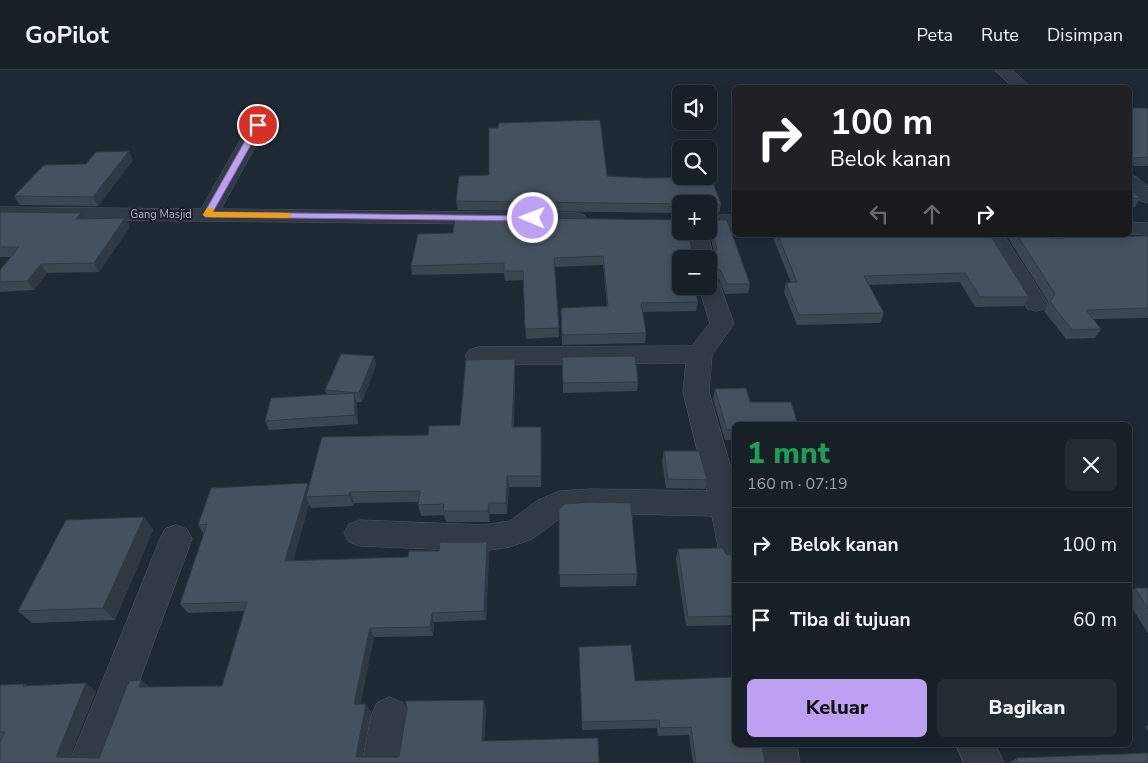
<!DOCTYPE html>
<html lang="id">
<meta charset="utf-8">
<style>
body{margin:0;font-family:"Nunito Sans",sans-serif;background:#242c33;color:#f1f3f6;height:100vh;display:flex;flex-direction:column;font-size:19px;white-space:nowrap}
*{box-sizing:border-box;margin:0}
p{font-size:16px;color:#9ea2a7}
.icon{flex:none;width:28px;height:28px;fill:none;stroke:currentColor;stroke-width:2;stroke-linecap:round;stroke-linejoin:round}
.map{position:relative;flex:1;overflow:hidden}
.details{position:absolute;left:732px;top:352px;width:400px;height:325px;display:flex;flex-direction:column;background:#171f27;border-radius:8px;box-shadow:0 2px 12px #0003,0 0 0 1px #363d44}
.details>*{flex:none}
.top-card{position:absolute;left:732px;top:15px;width:400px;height:152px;border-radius:8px;box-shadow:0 2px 12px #0003,0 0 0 1px #363d44;background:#202124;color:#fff;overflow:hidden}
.fabs{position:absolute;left:672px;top:15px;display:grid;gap:10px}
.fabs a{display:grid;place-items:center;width:45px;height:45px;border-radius:8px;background:#171f27;box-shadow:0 2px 12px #0003,0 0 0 1px #363d44;font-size:25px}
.pin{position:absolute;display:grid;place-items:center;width:42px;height:42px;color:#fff;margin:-21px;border:2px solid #fff;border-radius:50%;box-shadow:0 1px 5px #0007}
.me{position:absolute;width:55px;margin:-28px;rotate:271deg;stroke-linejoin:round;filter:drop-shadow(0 0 4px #0008)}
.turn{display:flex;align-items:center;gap:18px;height:105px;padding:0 15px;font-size:22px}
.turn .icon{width:65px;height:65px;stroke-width:2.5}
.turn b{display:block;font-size:35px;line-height:42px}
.lanes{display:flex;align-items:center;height:48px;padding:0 15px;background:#0003;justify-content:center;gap:25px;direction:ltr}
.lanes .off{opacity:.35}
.round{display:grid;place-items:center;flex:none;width:52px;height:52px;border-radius:8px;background:#242c33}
.summary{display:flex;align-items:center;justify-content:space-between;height:85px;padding:0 15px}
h1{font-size:30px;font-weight:800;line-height:38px;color:#1e9e55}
.cta{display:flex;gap:10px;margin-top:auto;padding:10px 15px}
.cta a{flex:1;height:58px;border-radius:8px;background:#bca0f2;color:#111;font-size:20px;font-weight:800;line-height:58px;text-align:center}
.cta a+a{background:#242c33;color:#f1f3f6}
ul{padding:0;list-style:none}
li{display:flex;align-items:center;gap:15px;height:75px;padding:0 15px;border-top:1px solid #363d44}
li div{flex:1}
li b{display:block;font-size:19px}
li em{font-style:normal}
header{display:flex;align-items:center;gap:30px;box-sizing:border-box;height:70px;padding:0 25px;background:#171f27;border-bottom:1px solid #363d44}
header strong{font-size:24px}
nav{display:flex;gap:28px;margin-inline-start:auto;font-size:18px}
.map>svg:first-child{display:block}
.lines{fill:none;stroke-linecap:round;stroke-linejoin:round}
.minor-casing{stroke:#505963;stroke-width:1}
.minor{fill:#323b45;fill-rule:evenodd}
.wall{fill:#3b4651}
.shaded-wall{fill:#303942}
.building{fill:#45515e;stroke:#303942}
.route{fill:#bca0f2;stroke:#7a689d}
.slow{fill:#f59e0b}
.labels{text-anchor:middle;stroke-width:4;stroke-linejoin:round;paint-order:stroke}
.far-street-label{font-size:11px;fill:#acb6c2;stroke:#182029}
</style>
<header>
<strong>GoPilot</strong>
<nav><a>Peta</a><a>Rute</a><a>Disimpan</a></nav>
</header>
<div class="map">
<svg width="1148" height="693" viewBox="0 0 1148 693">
<rect width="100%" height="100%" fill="#1f2934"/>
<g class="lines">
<defs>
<g id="minor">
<path d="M995,0h17l20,18h-18z"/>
<path d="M258,50l6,1 3,4 -46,84 356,4 7,2 3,4 -3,4 -7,2 -577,-6v-12l201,2 48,-84 3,-4z"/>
<path d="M1130,105l7,2 11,10v16l-7,-2 -11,-10z"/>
<rect x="709" y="145" width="26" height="12"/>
<path d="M1130,152l18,1v12l-18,-1z"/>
<path d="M686,161h21l7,28 -3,5h-2v-5h-17z"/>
<path d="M982,165h22l44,69 -4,5 -8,2 -8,-2z"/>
<path d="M709,208l8,2 3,5 14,39 -22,31 -3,37 26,90v84l-11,-4 -5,-10 -7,-36 -122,-3 -25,2 -33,24 -22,8 -27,4 -123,-5 -11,-4 -5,-9 5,-9 11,-4 123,5 27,-4 28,-21 22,-9 30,-2 117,2 -24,-99 3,-29 -208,2 -9,-3 -4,-6 4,-6 9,-3 214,-1 18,-23 -12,-37h11z"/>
<path d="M176,455l11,4 5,10 -83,224h-40l91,-224 5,-10z"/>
<path d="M390,627l13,6 6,13 -7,47h-40l9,-47 6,-13z"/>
<path d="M757,675h40l3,18h-40z"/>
<path d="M956,675h40l8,18h-40z"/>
</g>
</defs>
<use href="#minor" class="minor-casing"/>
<use href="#minor" class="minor"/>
</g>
<g class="wall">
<path d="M1130,38l18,1v57h-18z"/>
<path d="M133,90l-35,46 -78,-1 -6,-9 72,-32z"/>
<path d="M607,106l114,28 -2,9 -10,1 -28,-10v9l-223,-3 -2,-9z"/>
<path d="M1130,119l10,9 -5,9h-5z"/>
<path d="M0,142l84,7 41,-1 5,9 -31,45 -52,1 -13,17 -34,2v-22l11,-13h-11z"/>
<path d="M709,148l41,66 -2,9 -23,1 -6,-15 -10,-2v-18l-28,27h19l-1,8h-3l2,8 -2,9 -54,1 4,21 -1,10 -83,2 -1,-37 46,-2 -4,-41 -49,2 5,70 -33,2 -3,-59 -18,1 -1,-8 -92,2 -1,-9 7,-32 274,17 17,5h5l1,-1 -6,-24z"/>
<path d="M772,165h218l39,62 -5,9 -49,1 -15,-25 -91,3 15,28 -4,10 -83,2 -13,-33 2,-9h5z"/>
<path d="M1006,165h40l3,3 99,-2v82l-55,1 8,10 -6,9 -29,1 -22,-28 5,-8z"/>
<path d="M374,286l2,9 -14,37h-6l2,22 -89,6 -4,-9 62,-26 -2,-5z"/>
<path d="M562,287l76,25 -1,9 -74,2z"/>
<path d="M515,301l-1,56h27v60h-32l-2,27h-17v8h-44l-2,-7 -23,1 -3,-11 1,-3 -65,1 -1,3 -42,2 -2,-4 -16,57 115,-4 79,-15 2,10 -3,68 -52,2 -1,14 -59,1 -14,67 11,8 -9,45h37l87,-49 -2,33 115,22h-599l1,-23h-1v-55l24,-1 4,2 68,5 -26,66 29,1 50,-71 73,-1 22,-75 -56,2 -8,-9 24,-70 -6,-9 111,-40 119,-50 32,-10z"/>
<path d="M715,319l20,36v15h-10l-12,-41z"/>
<path d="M664,381l43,29 -2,9 -39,-1 -4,-27z"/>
<path d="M559,439l78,65 -1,12 -76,1z"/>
<path d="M144,447l9,13 -38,90 -83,3 -14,-12z"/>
<path d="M678,479l48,5 9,2v69l-49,1 -10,-67z"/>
<path d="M1135,518h13v46l-18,-30v-11z"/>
<path d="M579,577l56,34 130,82h-72l-4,-28 -31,1 -1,-8 -75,2z"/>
<path d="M1148,655v6l-3,-4z"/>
<path d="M1016,688l132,5h-139z"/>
</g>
<g class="shaded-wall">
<path d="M129,81l4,9 -35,46 -5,-9z"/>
<path d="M81,143l5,9 -10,-3z"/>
<path d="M125,148l5,9 -31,45 -5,-9z"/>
<path d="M41,194l6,9 -13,17 -7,-9z"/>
<path d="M374,286l2,9 -14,37 -3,-9z"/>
<path d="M515,289v12l-2,68 -1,-12z"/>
<path d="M354,323l3,10 1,21 -3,-9z"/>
<path d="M541,357l1,11 -1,49z"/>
<path d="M507,406l2,11 -2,27 -1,-11z"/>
<path d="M308,413l4,10 -6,4 3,7 -19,67 -5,-10z"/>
<path d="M350,422l4,11 -1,3 -4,-11z"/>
<path d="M489,433l1,11v8l-2,-11z"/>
<path d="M144,447l9,13 -38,90 -12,-12z"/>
<path d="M487,472l2,10 -3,68 -2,-9z"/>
<path d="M432,543l2,9 -1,14 -3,-9z"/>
<path d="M370,558l4,9 -15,75 -5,-8z"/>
<path d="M142,610l9,8 -12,-1z"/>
<path d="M86,613l10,8 -28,72 -12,-6z"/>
<path d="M484,630l2,8 -2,41 -2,-8z"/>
<path d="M366,634l5,8 -10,51 -5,-6z"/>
</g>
<g class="building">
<path d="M1130,38h16l2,1v48l-18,1z"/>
<path d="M600,50l7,56 37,2 67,-1 10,27 -12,1v7v-8h-28l-225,-3 3,-25 30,-1v-47h9l1,-5z"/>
<path d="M129,81l-36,46 -79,-1 30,-31 42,-1 10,-12z"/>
<path d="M1130,119l10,9 -10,1z"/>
<path d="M0,142l81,1 -5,6 49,-1 -31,45 -53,1 -14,17 -27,1v-12l19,-23h-19z"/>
<path d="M455,147l226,3v11h7l4,20 17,1v4h5l3,-7 -8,-31 1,2h17l23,64h-23l-7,-14 -11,-3v7v-15h-28v27h13l4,16 -57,1 5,30 -84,2 -1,-27 47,-2 -5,-50 -49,2 5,70 -34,1 -2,-58h-19v-8l-93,3 7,-32 35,-1z"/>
<path d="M778,165h212l39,62h-49l-15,-24 -101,3 20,37 -85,2 -13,-32 11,-1z"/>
<path d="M1017,165h29l3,3 99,-2v72l-62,2 15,19 -29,1 -22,-28 5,-8z"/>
<path d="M341,284l33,2 -15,37 -34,-3z"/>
<path d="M635,286l3,26 -75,1 -1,-26z"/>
<path d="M515,289l-3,68h29v49h-34l-1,27h-17l-1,8h-45l1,-7 -26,1 2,-14 -70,1 -1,3 -43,2 16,-60 106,-2 1,-9 31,-1 6,-65z"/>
<path d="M746,318l4,14h41l7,23h-63v5h-8l-12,-41z"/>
<path d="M354,323l1,22 -90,6 6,-23z"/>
<path d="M664,381h35l8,29 -39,-1z"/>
<path d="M308,413l-23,78 123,-4 1,-6h30l1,-9h47l-3,69 -52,2 -2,14 -60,1 -16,76h12l-10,53h43l8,-49 -2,-7 79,-1 -2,41 116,-3 1,25h-599v-21l5,-10h-5v-47l24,-1 -1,2 63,-3 -30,74 43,1 30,-77 13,-1 -3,7 83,-1 25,-84 -67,2 27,-80 -9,1 13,-37z"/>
<path d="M590,432l41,1 6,71 -78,1v-66l6,-5z"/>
<path d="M144,447l-41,91 -85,3 48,-91z"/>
<path d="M723,478l3,6 9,2v60l-47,1 -10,-68z"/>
<path d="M1135,518h13v21z"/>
<path d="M631,575l4,36 100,-4v68h27l3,18h-69l-5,-36 -31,1 -1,-8 -77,2 -3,-75z"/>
<path d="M1148,683v10h-130l-2,-5z"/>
</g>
<path class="route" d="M258,53l4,2 -49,87 320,4 5,2 -5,3 -328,-4 -2,-2 51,-90z"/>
<path class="slow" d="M207,138h6v4l75,1 4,2 -4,3 -80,-1 -5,-2z"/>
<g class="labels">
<g class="far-street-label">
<text x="161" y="148">Gang Masjid</text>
</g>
</g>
</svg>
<div class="fabs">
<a><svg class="icon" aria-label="sound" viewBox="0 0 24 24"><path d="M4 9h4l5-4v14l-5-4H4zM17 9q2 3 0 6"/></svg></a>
<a><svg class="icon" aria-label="search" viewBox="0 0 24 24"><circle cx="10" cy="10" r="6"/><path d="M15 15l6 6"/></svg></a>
<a>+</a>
<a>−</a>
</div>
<div class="pin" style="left:258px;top:55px;background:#d93025"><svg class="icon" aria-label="arrive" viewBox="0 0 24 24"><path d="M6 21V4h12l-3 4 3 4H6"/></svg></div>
<svg class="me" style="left:533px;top:148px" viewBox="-20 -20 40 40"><circle r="17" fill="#bca0f2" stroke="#fff" stroke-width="3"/><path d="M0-11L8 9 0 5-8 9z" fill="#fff"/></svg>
<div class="top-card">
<div class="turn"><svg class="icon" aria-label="right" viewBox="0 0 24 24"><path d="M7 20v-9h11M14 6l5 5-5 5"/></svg><div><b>100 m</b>Belok kanan</div></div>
<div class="lanes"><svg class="icon off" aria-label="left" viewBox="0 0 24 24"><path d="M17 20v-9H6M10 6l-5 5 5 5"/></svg><svg class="icon off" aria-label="ahead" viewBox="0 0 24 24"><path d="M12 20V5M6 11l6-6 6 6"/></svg><svg class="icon" aria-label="right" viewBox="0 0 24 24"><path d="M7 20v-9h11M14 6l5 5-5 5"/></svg></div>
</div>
<section class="details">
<div class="summary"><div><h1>1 mnt</h1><p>160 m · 07:19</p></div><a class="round"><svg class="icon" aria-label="close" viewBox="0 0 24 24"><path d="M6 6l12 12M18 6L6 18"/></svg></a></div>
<ul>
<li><svg class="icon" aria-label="right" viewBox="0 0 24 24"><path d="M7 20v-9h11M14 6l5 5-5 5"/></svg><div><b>Belok kanan</b></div><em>100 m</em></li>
<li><svg class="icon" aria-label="arrive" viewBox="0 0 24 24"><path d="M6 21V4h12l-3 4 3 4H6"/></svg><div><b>Tiba di tujuan</b></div><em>60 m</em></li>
</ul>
<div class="cta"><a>Keluar</a><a>Bagikan</a></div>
</section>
</div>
